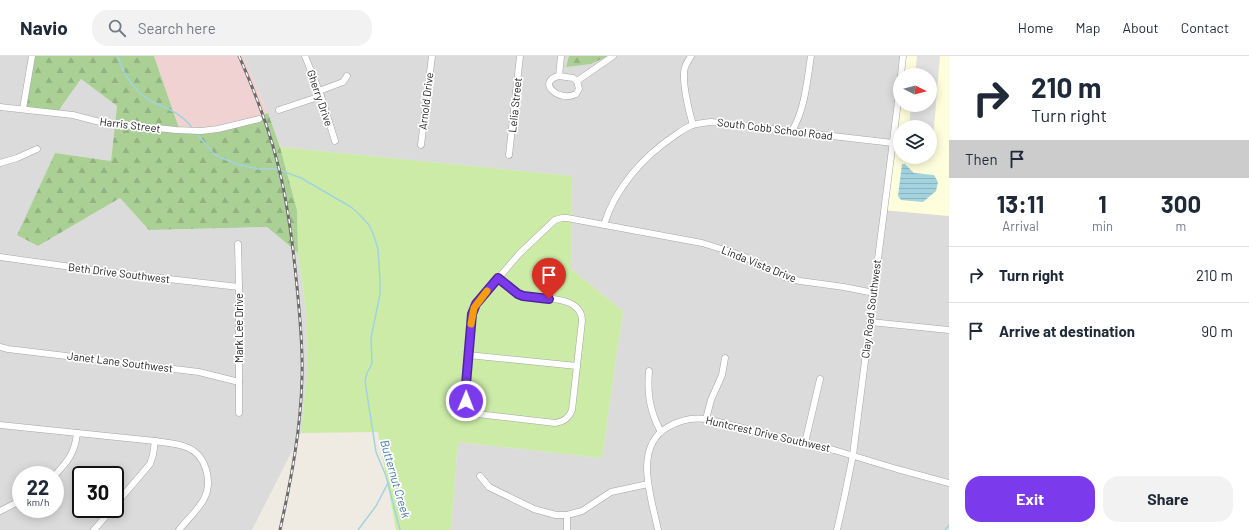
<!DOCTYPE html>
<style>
body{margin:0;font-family:Barlow,sans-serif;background:#f2f2f3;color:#1f2937;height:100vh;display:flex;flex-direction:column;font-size:15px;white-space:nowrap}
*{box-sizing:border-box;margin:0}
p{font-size:13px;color:#747a83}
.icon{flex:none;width:22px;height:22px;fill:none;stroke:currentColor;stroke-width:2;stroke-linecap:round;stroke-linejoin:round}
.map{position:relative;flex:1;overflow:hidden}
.drawer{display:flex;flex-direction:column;background:#fff;width:300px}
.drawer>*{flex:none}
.top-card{background:#fff;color:#1f2937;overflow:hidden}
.needle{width:26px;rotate:96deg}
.controls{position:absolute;left:893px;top:12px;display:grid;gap:8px}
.controls a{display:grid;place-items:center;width:44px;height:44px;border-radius:50%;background:#fff;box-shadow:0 2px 10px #0003;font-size:20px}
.speed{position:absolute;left:12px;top:410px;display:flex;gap:8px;font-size:20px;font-weight:700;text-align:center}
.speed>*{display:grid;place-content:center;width:52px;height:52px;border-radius:50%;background:#fff;box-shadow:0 2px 10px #0003;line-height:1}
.speed small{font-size:10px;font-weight:400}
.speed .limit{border:2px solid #111;border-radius:6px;background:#fff;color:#111}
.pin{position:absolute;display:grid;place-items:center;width:34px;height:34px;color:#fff;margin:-41px -17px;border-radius:50% 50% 50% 0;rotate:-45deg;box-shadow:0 0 4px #0007}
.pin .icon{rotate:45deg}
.me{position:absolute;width:44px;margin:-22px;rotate:1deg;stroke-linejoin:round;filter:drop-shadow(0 0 3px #0008)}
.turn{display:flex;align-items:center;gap:14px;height:84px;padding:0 16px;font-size:18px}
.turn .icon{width:52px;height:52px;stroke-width:2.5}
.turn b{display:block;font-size:28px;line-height:34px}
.then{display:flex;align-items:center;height:38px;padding:0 16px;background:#0003;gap:8px;font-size:15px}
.eta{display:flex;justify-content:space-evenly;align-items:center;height:68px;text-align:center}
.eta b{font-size:24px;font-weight:700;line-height:28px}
.action{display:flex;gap:8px;margin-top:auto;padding:8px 16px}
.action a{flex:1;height:46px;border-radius:16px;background:#7c3aed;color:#fff;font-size:16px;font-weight:700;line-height:46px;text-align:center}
.action a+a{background:#f2f2f3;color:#1f2937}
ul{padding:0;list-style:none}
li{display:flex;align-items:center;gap:12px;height:56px;padding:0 16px;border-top:1px solid #e0e1e3}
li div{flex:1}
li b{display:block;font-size:15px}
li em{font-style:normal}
header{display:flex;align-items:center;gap:24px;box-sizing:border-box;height:56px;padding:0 20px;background:#fff;border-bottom:1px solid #e0e1e3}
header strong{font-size:19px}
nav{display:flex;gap:22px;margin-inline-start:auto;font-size:14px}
.search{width:280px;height:36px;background:#f2f2f3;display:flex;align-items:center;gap:10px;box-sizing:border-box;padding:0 14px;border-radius:16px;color:#747a83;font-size:15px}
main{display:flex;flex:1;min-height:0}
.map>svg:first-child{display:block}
.residential{fill:#dcdbdb;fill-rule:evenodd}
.commercial{fill:#f1d2d2}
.education{fill:#fffedc;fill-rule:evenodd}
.grass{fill:#cbeba7}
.forest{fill:url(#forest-firs)}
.parking{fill:#e2e2e2}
.water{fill:url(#water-rules)}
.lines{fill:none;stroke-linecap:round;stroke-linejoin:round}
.stream{stroke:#a2d3de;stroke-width:1.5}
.minor-casing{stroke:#a5a5a5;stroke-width:7}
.minor{stroke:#fff;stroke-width:6}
.rail-casing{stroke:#6c6c6c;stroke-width:3}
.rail{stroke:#fff;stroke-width:1.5;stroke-dasharray:4.5;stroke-linecap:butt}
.route-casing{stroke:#51269a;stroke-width:10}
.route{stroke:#7c3aed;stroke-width:7}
.slow{stroke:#f59e0b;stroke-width:7}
.labels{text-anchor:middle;stroke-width:3.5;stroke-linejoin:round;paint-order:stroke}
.street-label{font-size:11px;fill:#1e1e1e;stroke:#fff}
.water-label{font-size:12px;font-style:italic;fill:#447aa8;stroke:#fff}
</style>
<header>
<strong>Navio</strong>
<div class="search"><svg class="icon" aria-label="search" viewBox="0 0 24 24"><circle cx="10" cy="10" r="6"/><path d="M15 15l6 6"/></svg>Search here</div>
<nav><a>Home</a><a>Map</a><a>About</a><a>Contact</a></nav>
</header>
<main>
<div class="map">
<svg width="949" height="474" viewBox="0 0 949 474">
<defs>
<pattern id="forest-firs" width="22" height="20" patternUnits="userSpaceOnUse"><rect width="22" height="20" fill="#aad096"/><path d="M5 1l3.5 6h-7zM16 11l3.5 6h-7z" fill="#92b281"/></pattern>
<pattern id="water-rules" width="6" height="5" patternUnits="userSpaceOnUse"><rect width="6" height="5" fill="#a2d3de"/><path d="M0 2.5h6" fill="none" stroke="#8bb5be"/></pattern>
</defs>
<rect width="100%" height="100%" fill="#efebe3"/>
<g class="residential">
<path d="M0,0h33l23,58 25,-35 36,27 -6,55 -56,-8 -38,82 21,11 82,-48 29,32 118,-3 31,26 8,57 1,63 -6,60 -49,97h-252zM21,419h34v34h-34zM81,419h34v34h-34z"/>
<path d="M243,0h706v474h-498l7,-88 144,16 21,-147 -52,-42 1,-93 -292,-29 -12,-34zM900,19h30v30h-30zM900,71h30v30h-30z"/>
</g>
<path class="commercial" d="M154,0h89l25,57 -36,13 -52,5z"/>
<path class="education" d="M900,0h49v160l-67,-6 9,-64zM900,19h30v30h-30zM900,71h30v30h-30z"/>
<path class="grass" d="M280,91l292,29 -1,93 52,42 -21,147 -144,-16 -7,88h-55l-18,-98 -77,1 6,-60 -1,-63 -8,-57 -1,-43z"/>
<g class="forest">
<path d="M33,0h121l26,75 52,-5 36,-13 12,34 17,63 1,43 -31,-26 -118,3 -29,-32 -82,48 -21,-11 38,-82 56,8 6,-55 -36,-27 -25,35 -33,-3z"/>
<path d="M569,0h39l-17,8 -25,3z"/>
</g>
<path class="parking" d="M917,0h23l-7,83 -3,1v-13h-21l2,-22h19v-30h-15z"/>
<path class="water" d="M902,108h3l9,9 20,2 4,7 -2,9 -13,11 -22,-2 -3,-4z"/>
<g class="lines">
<g class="stream">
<path d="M118,0c5,18 17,37 35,46 16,7 29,12 40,27"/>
<path d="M197,78l18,21 24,10 19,4h19l24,9 50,29 9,8 9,10 5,11 4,13 2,32v13l-9,44 1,26 -5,9 -2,8 11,71 10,24 14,54"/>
<path d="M358,474l18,-24 12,-23"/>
<path d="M945,474l4,-5"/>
</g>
<defs>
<g id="minor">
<path d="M305,0l16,40 14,45"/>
<path d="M691,0c-2,4 -5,7 -6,11 -4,12 4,45 8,58"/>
<path d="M901,19l2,-19"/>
<path d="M559,20l14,2 4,3 2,8 -3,5c-18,9 -40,-13 -17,-18z"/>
<path d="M559,20l2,-20"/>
<path d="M577,25l36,-25"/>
<path d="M319,35l24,-9 4,-6"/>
<path d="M0,51l73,8 27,7 76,8 25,1 17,-2 41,-10"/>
<path d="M23,53l9,-53"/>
<path d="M279,54l42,-14"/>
<path d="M792,75c13,-22 15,-50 19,-75"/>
<path d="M421,89l11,-89"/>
<path d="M509,99l11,-99"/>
<path d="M0,107l17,-5 20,-9"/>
<path d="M604,169c11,-37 39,-68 70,-89 6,-4 12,-9 19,-11 6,-2 12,-2 18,-3l182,21"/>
<path d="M238,188l1,43v126"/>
<path d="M0,201l107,15 132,15"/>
<path d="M498,222l21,16 4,2c18,3 59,-1 59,25l-10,89c-3,8 -9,12 -17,13l-78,-9 -9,-8 -3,-10 7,-81 4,-11 44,-51 35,-33 7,-2h5l135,25 39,12 44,22 15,4 44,6 30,6"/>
<path d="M870,266l79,8"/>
<path d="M0,291l8,2 191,23 40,10"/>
<path d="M468,299l109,11"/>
<path d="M649,315c-2,23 1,41 12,61"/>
<path d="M706,363l5,-19 11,-25 3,-17"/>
<path d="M0,369l155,16"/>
<path d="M805,387l15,-64"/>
<path d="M55,419c13,-14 20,-22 22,-42"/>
<path d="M480,420l9,11 45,22 22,6h11l15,-4 29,-19 37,-8"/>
<path d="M115,449l35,-41 3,-9 2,-14c10,2 21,2 31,6 20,7 27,34 18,52 -6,11 -17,21 -25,31"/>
<path d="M0,455l14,-7"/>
<path d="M567,459v15"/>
<path d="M94,474l18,-21"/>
<path d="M658,474c-6,-31 -26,-83 10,-103 12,-7 24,-10 38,-8l128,31 63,19 52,14"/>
<path d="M837,474l7,-31 9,-44 47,-369"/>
</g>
</defs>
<use href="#minor" class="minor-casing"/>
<use href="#minor" class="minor"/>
<defs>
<path id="rail" d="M239,0c15,34 29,69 38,105 11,41 16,84 20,126 3,30 6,60 5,90 -1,52 -11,103 -22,153"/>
</defs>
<use href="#rail" class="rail-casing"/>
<use href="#rail" class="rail"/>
</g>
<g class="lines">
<defs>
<path id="route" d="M466,345l-1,-5 7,-82 4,-10 22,-26 20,16 5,2 26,3"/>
</defs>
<use href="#route" class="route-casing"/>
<use href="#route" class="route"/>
<path class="slow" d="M471,268l3,-16 13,-17"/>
</g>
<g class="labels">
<g class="street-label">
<text transform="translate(320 42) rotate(71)" y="4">Gherry Drive</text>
<text transform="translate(426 45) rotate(-83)" y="4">Arnold Drive</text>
<text transform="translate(515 49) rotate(-84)" y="4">Lelia Street</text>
<text transform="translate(130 69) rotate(7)" y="4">Harris Street</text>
<text transform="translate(775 73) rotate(7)" y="4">South Cobb School Road</text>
<text transform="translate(759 208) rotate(22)" y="4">Linda Vista Drive</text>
<text transform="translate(119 217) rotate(7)" y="4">Beth Drive Southwest</text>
<text transform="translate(871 253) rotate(-83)" y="4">Clay Road Southwest</text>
<text transform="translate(239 272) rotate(-90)" y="4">Mark Lee Drive</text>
<text transform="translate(120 306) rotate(7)" y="4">Janet Lane Southwest</text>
<text transform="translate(768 378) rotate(13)" y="4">Huntcrest Drive Southwest</text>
</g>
<g class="water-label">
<text transform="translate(395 423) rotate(74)" y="4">Butternut Creek</text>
</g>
</g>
</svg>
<div class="controls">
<a><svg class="needle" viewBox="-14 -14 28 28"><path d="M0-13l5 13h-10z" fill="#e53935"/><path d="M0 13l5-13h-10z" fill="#747a83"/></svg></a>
<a><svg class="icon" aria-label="layers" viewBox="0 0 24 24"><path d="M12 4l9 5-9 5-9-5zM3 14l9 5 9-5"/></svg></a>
</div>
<div class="speed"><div>22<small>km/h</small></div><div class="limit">30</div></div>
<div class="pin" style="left:549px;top:243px;background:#d93025"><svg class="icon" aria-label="arrive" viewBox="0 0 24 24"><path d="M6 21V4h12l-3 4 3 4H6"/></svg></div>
<svg class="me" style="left:466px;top:345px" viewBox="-20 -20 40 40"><circle r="17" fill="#7c3aed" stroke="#fff" stroke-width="3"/><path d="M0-11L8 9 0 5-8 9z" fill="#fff"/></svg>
</div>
<section class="drawer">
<div class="top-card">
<div class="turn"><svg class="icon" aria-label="right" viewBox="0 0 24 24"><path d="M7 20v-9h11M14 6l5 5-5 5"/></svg><div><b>210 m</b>Turn right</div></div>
<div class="then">Then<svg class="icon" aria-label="arrive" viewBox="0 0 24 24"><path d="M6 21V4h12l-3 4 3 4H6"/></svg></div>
</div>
<div class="eta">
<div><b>13:11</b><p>Arrival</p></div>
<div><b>1</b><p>min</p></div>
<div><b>300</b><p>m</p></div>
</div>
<ul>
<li><svg class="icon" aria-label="right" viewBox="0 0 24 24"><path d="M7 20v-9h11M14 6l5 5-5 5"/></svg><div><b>Turn right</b></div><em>210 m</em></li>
<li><svg class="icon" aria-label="arrive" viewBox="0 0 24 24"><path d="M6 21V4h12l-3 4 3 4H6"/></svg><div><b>Arrive at destination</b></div><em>90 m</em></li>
</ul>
<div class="action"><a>Exit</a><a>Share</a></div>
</section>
</main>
